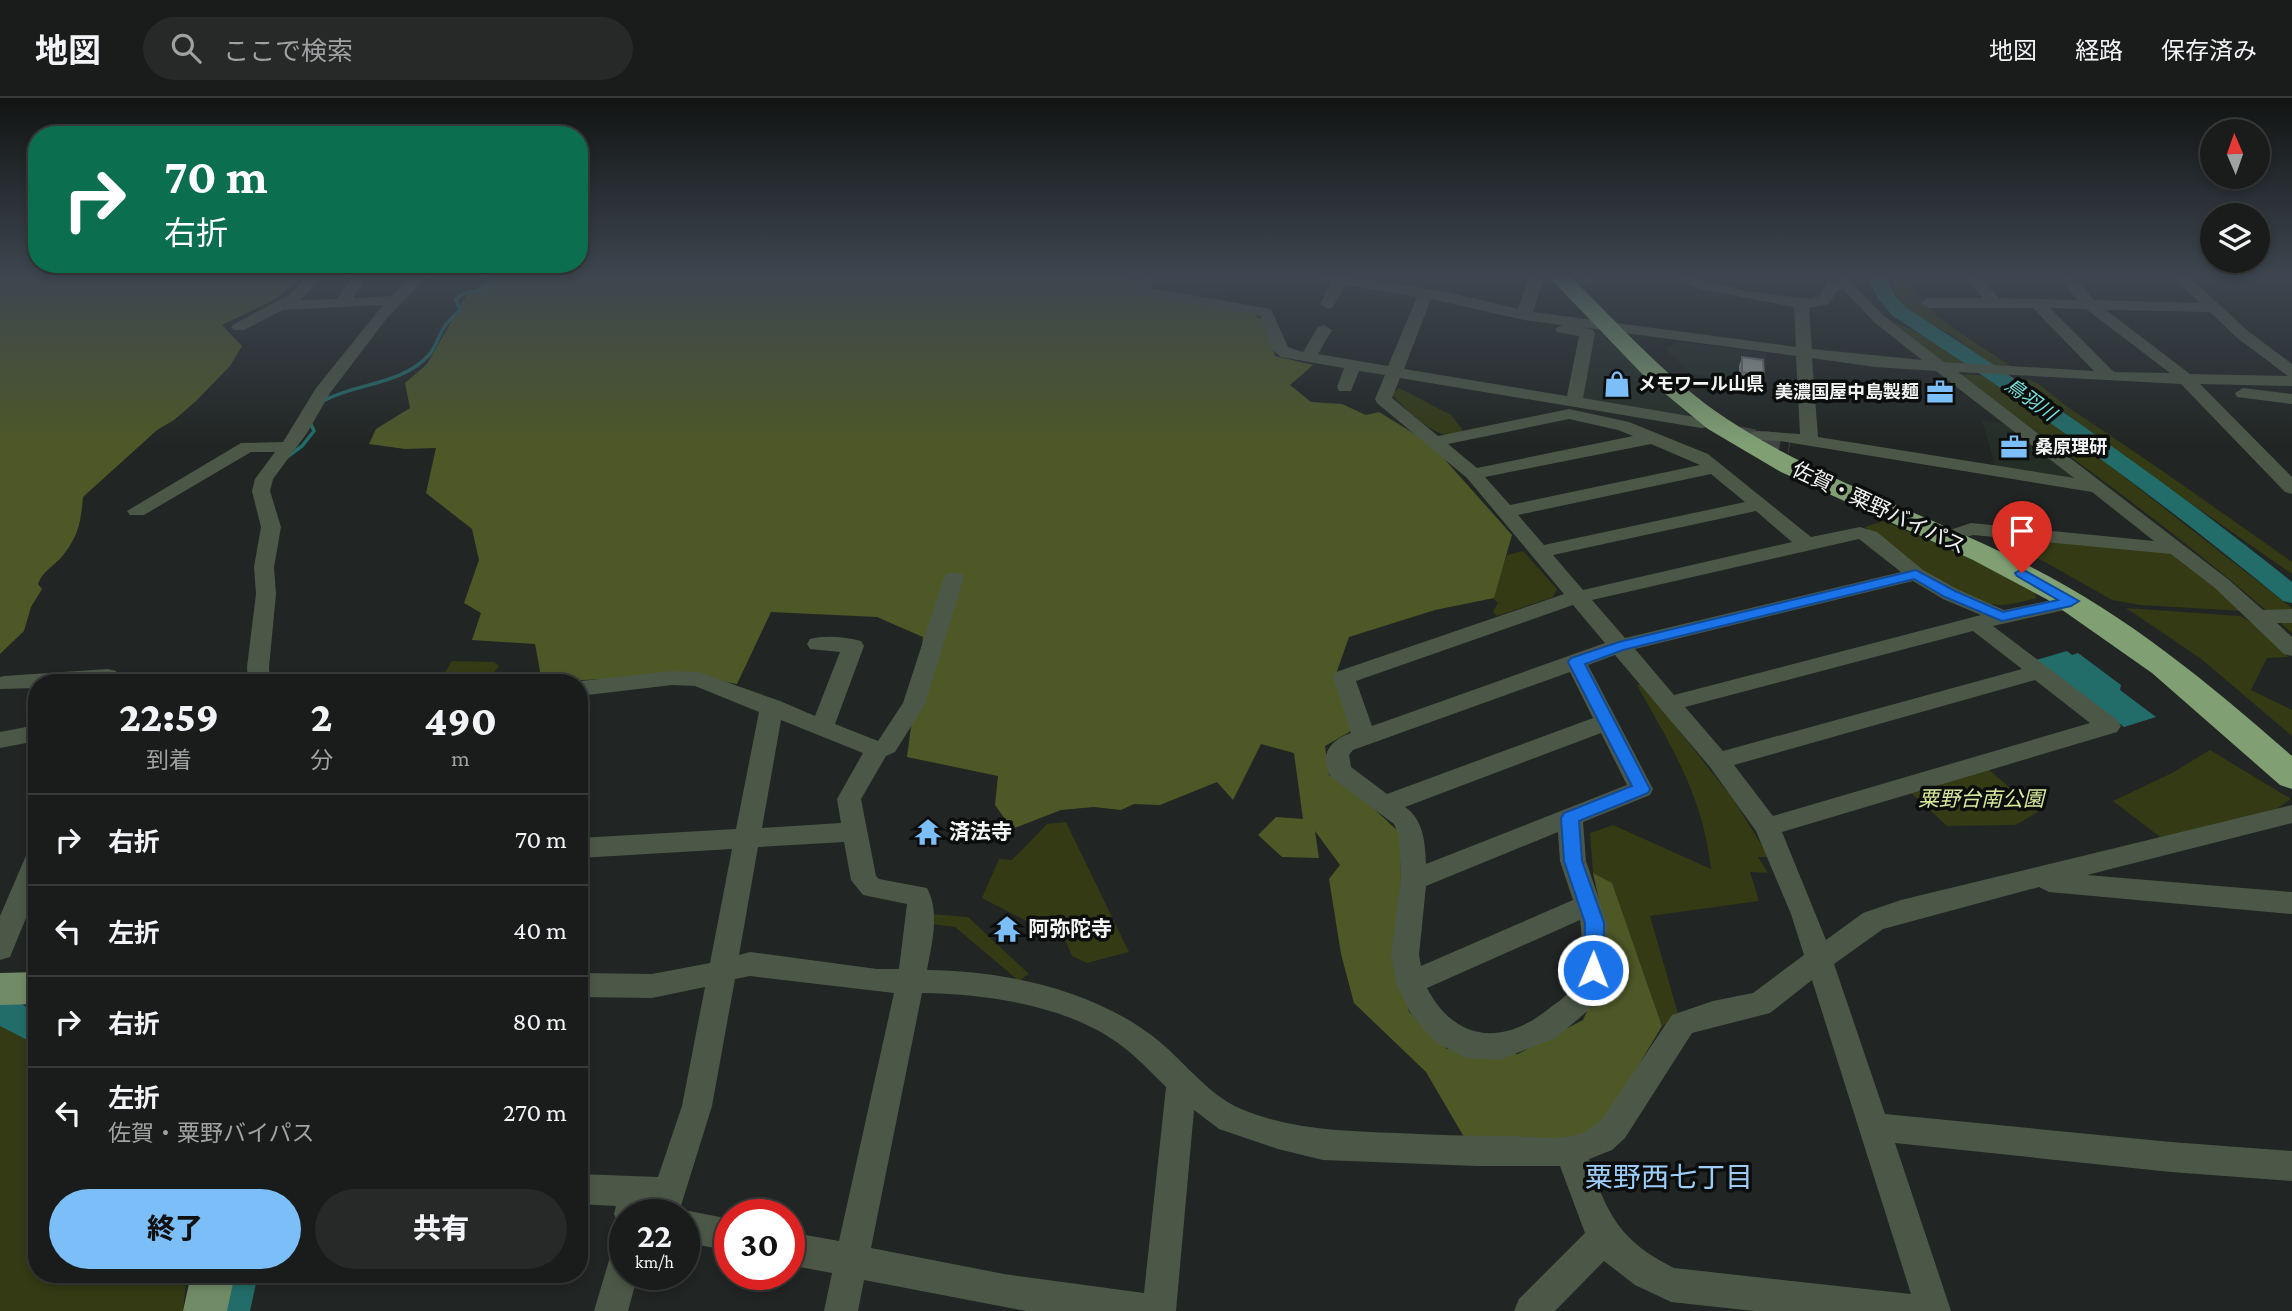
<!DOCTYPE html>
<html lang="ja">
<meta charset="utf-8">
<style>
body{margin:0;font-family:"Crimson Pro","Noto Sans JP",serif;background:#262927;color:#f1f3f6;height:100vh;display:flex;flex-direction:column;font-size:26px;white-space:nowrap}
*{box-sizing:border-box;margin:0}
p{font-size:23px;color:#9fa1a2}
.icon{flex:none;width:38px;height:38px;fill:none;stroke:currentColor;stroke-width:2;stroke-linecap:round;stroke-linejoin:round}
.map{position:relative;flex:1;overflow:hidden}
.details{position:absolute;left:28px;top:576px;width:560px;height:609px;display:flex;flex-direction:column;background:#191c1a;border-radius:28px;box-shadow:0 4px 10px #0003,0 0 0 2px #373a39}
.details>*{flex:none}
.top-card{position:absolute;left:28px;top:28px;width:560px;height:147px;border-radius:28px;box-shadow:0 4px 10px #0003,0 0 0 2px #373a39;background:#0b6e4f;color:#fff;overflow:hidden}
.needle{width:46px;rotate:358deg}
.controls{position:absolute;left:2200px;top:21px;display:grid;gap:14px}
.controls a{display:grid;place-items:center;width:70px;height:70px;border-radius:50%;background:#191c1a;box-shadow:0 4px 10px #0003,0 0 0 2px #373a39;font-size:35px}
.speed{position:absolute;left:609px;top:1101px;display:flex;gap:14px;font-size:35px;font-weight:700;text-align:center}
.speed>*{display:grid;place-content:center;width:91px;height:91px;border-radius:50%;background:#191c1a;box-shadow:0 4px 10px #0003,0 0 0 2px #373a39;line-height:1}
.speed small{font-size:18px;font-weight:400}
.speed .limit{border:10px solid #d22;background:#fff;color:#111}
.pin{position:absolute;display:grid;place-items:center;width:60px;height:60px;color:#fff;margin:-72px -30px;border-radius:50% 50% 50% 0;rotate:-45deg;box-shadow:0 0 7px #0007}
.pin .icon{rotate:45deg}
.me{position:absolute;width:77px;margin:-38px;rotate:1deg;stroke-linejoin:round;filter:drop-shadow(0 0 5px #0008)}
.turn{display:flex;align-items:center;gap:24px;height:147px;padding:0 21px;font-size:32px}
.turn .icon{width:91px;height:91px;stroke-width:2.5}
.turn b{display:block;font-size:49px;line-height:60px}
.eta{display:flex;justify-content:space-evenly;align-items:center;height:119px;text-align:center}
.eta b{font-size:42px;font-weight:800;line-height:49px}
.cta{display:flex;gap:14px;margin-top:auto;padding:14px 21px}
.cta a{flex:1;height:80px;border-radius:42px;background:#7bbef8;color:#111;font-size:28px;font-weight:800;line-height:80px;text-align:center}
.cta a+a{background:#262927;color:#f1f3f6}
ul{padding:0;list-style:none}
li{display:flex;align-items:center;gap:21px;height:91px;padding:0 21px;border-top:2px solid #373a39}
li div{flex:1}
li b{display:block;font-size:26px}
li em{font-style:normal}
header{display:flex;align-items:center;gap:42px;box-sizing:border-box;height:98px;padding:0 35px;background:#191c1a;border-bottom:2px solid #373a39}
header strong{font-size:33px}
nav{display:flex;gap:38px;margin-inline-start:auto;font-size:24px}
.search{width:490px;height:63px;background:#262927;display:flex;align-items:center;gap:18px;box-sizing:border-box;padding:0 24px;border-radius:38px;color:#9fa1a2;font-size:26px}
.map>svg:first-child{display:block}
.built{fill:#242e27}
.green{fill:#333a14}
.forest{fill:#4e5827}
.water{fill:#226d6a}
.lines{fill:none;stroke-linecap:round;stroke-linejoin:round}
.stream{stroke:#226d6a;stroke-width:3.5}
.river{fill:#226d6a;fill-rule:evenodd}
.minor-tunnel{stroke:#404442;stroke-width:17;stroke-dasharray:17 9;stroke-linecap:butt}
.minor{fill:#4c5847;fill-rule:evenodd}
.major{fill:#718b67;fill-rule:evenodd}
.highway{fill:#80a074;fill-rule:evenodd}
.wall{fill:#868b8a}
.building{fill:#9ca2a0;stroke:#6d7170;stroke-width:2}
.route{fill:#1a73e8;stroke:#114b97;stroke-width:2}
.labels{text-anchor:middle;stroke-width:7;stroke-linejoin:round;paint-order:stroke}
.far-poi-label{font-size:18px;font-weight:bold;fill:#f1f4f2;stroke:#0c0e0d;text-anchor:start}
.far-water-label{font-size:19px;font-style:italic;fill:#77e5e0;stroke:#0c0e0d}
.street-label{font-size:21px;fill:#f1f4f2;stroke:#0c0e0d}
.park-label{font-size:21px;font-style:italic;fill:#d6e799;stroke:#0c0e0d}
.poi-label{font-size:21px;font-weight:bold;fill:#f1f4f2;stroke:#0c0e0d;text-anchor:start}
.near-neighbourhood-label{font-size:28px;fill:#9bcdf8;stroke:#0c0e0d}
</style>
<header>
<strong>地図</strong>
<div class="search"><svg class="icon" aria-label="search" viewBox="0 0 24 24"><circle cx="10" cy="10" r="6"/><path d="M15 15l6 6"/></svg>ここで検索</div>
<nav><a>地図</a><a>経路</a><a>保存済み</a></nav>
</header>
<div class="map">
<svg width="2292" height="1213" viewBox="0 0 2292 1213">
<rect width="100%" height="100%" fill="#212523"/>
<g class="built">
<path d="M1190,178h41l-16,23 -37,-6z"/>
<path d="M1593,234l10,2 89,83 -111,-16z"/>
<path d="M1678,244l88,11v33l-74,-12 -27,-25z"/>
<path d="M1982,322l27,5 76,59 -89,-15z"/>
</g>
<g class="green">
<path d="M1892,178h13c20,40 71,66 107,91l-18,-1 -42,-31 -43,-24 -12,-15 -6,-15z"/>
<path d="M1886,220l43,20 36,26 -27,-3z"/>
<path d="M1958,276l32,2 19,11 283,221v25c-105,-94 -220,-175 -334,-259z"/>
<path d="M2021,280c17,1 31,18 45,28 75,49 148,101 222,153l4,3v12l-196,-137z"/>
<path d="M1399,290l52,27 13,17c-5,1 -12,4 -17,3 -15,-1 -46,-29 -55,-41z"/>
<path d="M1883,423l90,38 60,32 4,7c-12,3 -25,7 -37,7 -47,-2 -101,-50 -135,-78z"/>
<path d="M1993,439l183,15 67,59 -103,-6 -28,-5 -67,-38z"/>
<path d="M1523,453l34,38 -4,8 -56,19 -4,-4 5,-9 -6,-6 15,-42z"/>
<path d="M2126,510l114,8c20,10 34,23 48,41l-21,1 -16,32 41,20v26l-92,-78z"/>
<path d="M452,563l42,1 5,4 -12,16h-48z"/>
<path d="M1642,586l92,116 35,57h-11l10,16 -18,-1 9,29 -109,15 29,101 -17,9 -50,-142 -19,-11 -3,-40 23,-8 98,44c-8,-73 -39,-121 -74,-184z"/>
<path d="M2210,652l81,49 -23,16 -104,25 -51,-39 59,-28z"/>
<path d="M1987,670l51,44 -22,13 -69,1 -36,-33z"/>
<path d="M1066,724l63,130 -42,11 -15,-7 -6,-14 -84,-44 17,-39 13,1 35,-36z"/>
<path d="M930,816l38,3 61,57 -10,7 -64,-54 -24,-3z"/>
<path d="M0,907l22,6 15,11v252h150l-4,37h-183z"/>
</g>
<g class="forest">
<path d="M0,178h303l-29,24 -52,25 20,21 -12,20 -35,36 -21,18 -17,10 -74,67c-2,23 -4,38 -19,57 -9,12 -21,16 -26,30l4,5 -11,18 -7,24 -24,23z"/>
<path d="M479,178h645l14,5v9l108,20 21,13 8,33 38,9 -23,20 21,17 31,2 24,11 13,-3 52,32 81,91 -18,63 -59,12 -86,27 -13,37 15,57 -26,15 4,29 30,20 41,38 1,49 -3,59 11,71 38,37 71,5 65,-34 23,-51 -3,-51 -10,-45 19,10 50,143 -55,92 -34,23 -109,-4 -38,-65 -72,-69 -13,-49 -12,-75 11,-14 -25,-34 4,27 -37,-1 -24,-22 18,-18 27,2 -9,-66 -33,-9 -28,56 -16,-18 -57,23 -26,-1 -13,6 -27,-3 -33,3 -49,19 -17,-24 3,-29 -91,-19 16,-120 -46,-20 -106,-5 -34,72 -50,-9 -145,7 -7,-38 -63,-4 9,-27 -17,-10 15,-43 -7,-31 -46,-36 10,-45 -31,1 -36,-5 7,-15 34,-21 -5,-25 22,-19 40,-70 19,-11z"/>
</g>
<path class="water" d="M2067,553l5,4 6,-2 43,32 -1,5 36,27 -32,10 -88,-67z"/>
<g class="lines">
<g class="stream">
<path d="M325,302c33,-17 78,-16 104,-45 7,-8 10,-21 16,-29 4,-6 10,-11 15,-16l-4,-11 7,-5 25,-6 -2,-8 -6,-4"/>
<path d="M287,359l15,-11 12,-15 -4,-9"/>
</g>
<g class="river">
<path d="M1867,178h18l11,21 11,11c132,85 262,175 385,274v21l-9,-2c-124,-103 -255,-197 -390,-285l-14,-16z"/>
<path d="M0,895l37,19v33l-37,-19z"/>
<path d="M216,1176h42l-8,37h-42z"/>
</g>
<path class="minor-tunnel" d="M1738,337l52,9"/>
<g class="minor">
<path d="M307,178h15l-21,24 36,-1 16,-23h15l-15,22 39,-2 19,-20h16l-40,42 -57,75 -23,40 -34,46 -3,12 11,36 -7,40 2,27 -7,73 1,15h-22l-1,-15 9,-73 -2,-27 7,-40 -9,-36 3,-12 20,-27h-24l-107,63h-14l-3,-4 114,-68 42,-1 33,-54 67,-83 -100,5 -39,20h-10l-3,-3 3,-3 57,-30z"/>
<path d="M1141,178h15l-6,12 121,21 17,38 15,5 15,-25 6,-2 8,5 -14,24 70,12 29,-69 -72,-12 -12,22 -5,2 -8,-5 11,-21 -22,-4 -2,-3c71,0 143,16 211,33l12,-33h14l-11,36 263,35 -2,-40 -94,-18 -28,-13h19l59,16 61,7 9,-3 7,-14 12,-2 -2,-4h14l7,14 26,26 60,46 150,9 -61,-63h-105l-8,-5 8,-5h55l-20,-22h15l21,22 78,2 -19,-24h15l21,24 106,3 -28,-27h16l60,55 44,33v22l-92,-2 92,93v17l-7,-2 -104,-108 -223,-12 271,208 34,30 29,-1v14h-15l15,14v19l-8,-2 -69,-66 -44,-34 -198,-19 -13,4 -10,-6 3,-4 18,-6 183,18 -62,-49 -312,-51 -28,-1 -3,-4 3,-4 6,-1 42,3 -4,-78 -216,-29 13,3 2,3 -12,65 118,20h19l3,4 -3,4 -19,2 -301,-50 -8,20 46,38 131,-27 60,13 79,32 103,83 49,-10 17,5 46,38 34,19 47,21 67,-14 7,1 3,5 -3,5 -85,19 124,94 4,6 -4,6 -335,100 44,108 37,-27 38,-13 391,-95v18l-205,52 205,17v22l-243,-22 -10,-5 -156,42 -49,35 51,150 286,28 121,9v30l-121,-9 -276,-29 56,168h-197l-83,-9 -36,-17 -31,-24 -49,50h-41l5,-12 66,-66 -25,-67h-83l-154,-6 -45,-11 -59,-20 -25,-19 -18,201h-150l-162,-31 -6,31h-34l8,-38 -43,-8v-33l50,9 55,-248 -144,-17 -15,3 -23,127 -33,106 5,-2 46,9v32l-46,-9v-28h-59v14l-6,-3 -5,-11 2,-8 -37,-2v-30l79,3 24,-71 23,-119 -53,11 -73,-1v-24l73,1 58,-11 22,-114 -153,9v-20l157,-9 23,-117 -64,-26 -23,-1 -93,11v-14h-7l100,-11 26,1 82,29 35,15 25,-64 -30,-3 -3,-5 3,-5c15,-4 36,-2 51,2l3,5 -29,78 43,17 25,-38 41,-126 3,-4h14l3,4 -39,127 -30,48 -9,4 -25,43 15,77 3,3 48,9c13,24 5,55 0,82 79,1 170,20 233,72 26,22 49,53 81,67 50,21 103,22 156,24 35,2 71,3 106,3 22,0 48,4 69,0 13,-2 22,-10 31,-18l69,-103 41,-14 40,-8 51,-38 -13,-41 -35,-83 -46,-64 -95,-112 -27,10 65,124 -3,6 -67,27 3,39 21,62v47l-15,37 -36,31 -57,22 -33,-2 -31,-16 -24,-28 -15,-31 -5,-28 10,-75 -2,-44 -5,-12 -63,-47c-13,-21 -1,-37 20,-44l-18,-56 3,-5 228,-78 -97,-116 -90,-75 -2,-4 10,-24 -26,-4 -8,20h-12l-2,-4 7,-19 -63,-11 -8,-7 -13,-34 -120,-21 -6,-8zM1838,191h5l31,33 48,38 -110,-11 -3,-41 20,-4zM1431,201l93,21 38,5 -7,4 2,3 22,4 -12,60 -163,-27zM2050,210l36,1 84,64 -56,-1zM2106,212l104,2 26,25 52,39 -98,-2zM1812,260l63,9 61,4 138,107 -256,-41zM1569,321l49,11 15,6 -156,32 -29,-24zM1651,346l49,21 -190,40 -25,-28zM1711,376l34,28 -201,43 -26,-30zM1756,413l36,31 -209,48 -30,-35zM1859,441l42,33 -276,66 -33,-38zM1913,483l30,18 38,16 -307,80 -39,-46zM1573,507l32,38 -233,83 -16,-45zM1973,533l49,38 -299,82 -38,-44zM1570,574l23,46 -206,76 -36,-27 -2,-12 4,-5zM2035,582l55,43 -317,93 -39,-51zM781,622l82,33 -26,46 4,24 -79,5zM1601,635l26,52 -201,79c-1,-21 -2,-44 -21,-57zM1558,734l2,29 13,39 -152,66 -2,-11 7,-69zM844,744l7,38 12,15 44,9 -8,65h-22l-127,-17 -11,3 19,-108zM1580,822c3,20 3,51 -9,69 -4,7 -13,13 -20,18 -45,38 -95,37 -124,-19zM1812,882l99,314 -237,-26c-53,-26 -68,-54 -85,-109l23,-9 13,-12 67,-105 78,-20zM922,895c64,1 143,12 196,50 18,13 33,29 48,44l-22,206 -140,-19 -133,-26z"/>
<path d="M1582,178h21l-17,9h-10l-2,-3z"/>
<path d="M2243,290l49,6v10l-55,-7 -2,-4z"/>
<path d="M108,571l8,2 3,5 -1,6h-81v6l-37,1v-12l4,-1z"/>
<path d="M338,577l53,2 3,5h-67l3,-5z"/>
<path d="M37,627v16l-37,7v-16z"/>
<path d="M37,750v43l-27,66 -10,3v-44l28,-65z"/>
<path d="M625,1144v32h13l-10,37h-34l19,-64z"/>
</g>
<g class="major">
<path d="M37,874v32l-37,1v-32z"/>
<path d="M191,1176h44l-8,37h-44z"/>
</g>
<path class="highway" d="M1548,178h22c50,49 98,104 157,143 94,62 204,96 304,148 97,49 180,118 261,189v33l-12,-4 -128,-112 -104,-73 -75,-40 -192,-88 -73,-43 -62,-51z"/>
</g>
<path class="wall" d="M1742,259l22,18 -4,8 -21,-3v-14z"/>
<path class="building" d="M1742,259l21,3 1,15 -22,-3z"/>
<linearGradient id="sky" x2="0" y2="1"><stop stop-color="#121413"/><stop offset="0.51" stop-color="#3d4650"/><stop offset="1" stop-color="#3d4650" stop-opacity="0"/></linearGradient>
<rect width="2292" height="348" fill="url(#sky)"/>
<path class="route" d="M2022,471l57,32 -8,5 -69,15 -57,-24 -31,-18 -291,71 -38,14 65,125 -2,4 -69,28 3,40 22,62 -1,47 -3,5 -7,3 -7,-3 -2,-5 1,-47 -21,-62 -3,-43 3,-5 68,-27 -64,-124 3,-4 48,-16 297,-72 39,21 48,21 55,-12 -41,-24 -2,-3z"/>
<defs>
<symbol id="shop-bare" viewBox="-9 -9 18 18"><path d="M-5-2.5h2.3a2.7 3.5 0 0 1 5.4 0H5L5.5 6h-11ZM-1.5-2.5h3a1.5 2.3 0 0 0-3 0Z" fill="#7bbef8" stroke="#0c0e0d" stroke-width="2.5" paint-order="stroke"/></symbol>
<symbol id="office-bare" viewBox="-9 -9 18 18"><path d="M-6-3h4V-5.5h4V-3h4V5H-6ZM-1-4.5V-3h2v-1.5ZM-6 0V1H6V0Z" fill="#7bbef8" stroke="#0c0e0d" stroke-width="2.5" paint-order="stroke"/></symbol>
<symbol id="temple-bare" viewBox="-9 -9 18 18"><path d="M0-6L5-2H3V0L6.5 2.5H4V6H1.5V3h-3V6H-4V2.5H-6.5L-3 0V-2H-5Z" fill="#7bbef8" stroke="#0c0e0d" stroke-width="2.5" paint-order="stroke"/></symbol>
</defs>
<g fill-rule="evenodd">
<use href="#shop-bare" x="1598" y="267" width="38" height="38"/>
<use href="#office-bare" x="1921" y="275" width="38" height="38"/>
<use href="#office-bare" x="1995" y="330" width="38" height="38"/>
<use href="#temple-bare" x="909" y="715" width="38" height="38"/>
<use href="#temple-bare" x="988" y="812" width="38" height="38"/>
</g>
<g class="labels">
<g class="far-poi-label">
<text x="1638" y="292">メモワール山県</text>
<text x="1919" y="300" text-anchor="end">美濃国屋中島製麺</text>
<text x="2035" y="355">桑原理研</text>
</g>
<g class="far-water-label">
<text transform="translate(2031 301) rotate(36)" y="7">鳥羽川</text>
</g>
<g class="street-label">
<text transform="translate(1879 410) rotate(25)" y="7">佐賀・粟野バイパス</text>
</g>
<g class="park-label">
<text x="1981" y="708">粟野台南公園</text>
</g>
<g class="poi-label">
<text x="949" y="741">済法寺</text>
<text x="1028" y="838">阿弥陀寺</text>
</g>
<g class="near-neighbourhood-label">
<text x="1669" y="1089">粟野西七丁目</text>
</g>
</g>
</svg>
<div class="controls">
<a><svg class="needle" viewBox="-14 -14 28 28"><path d="M0-13l5 13h-10z" fill="#e53935"/><path d="M0 13l5-13h-10z" fill="#9fa1a2"/></svg></a>
<a><svg class="icon" aria-label="layers" viewBox="0 0 24 24"><path d="M12 4l9 5-9 5-9-5zM3 14l9 5 9-5"/></svg></a>
</div>
<div class="speed"><div>22<small>km/h</small></div><div class="limit">30</div></div>
<div class="pin" style="left:2022px;top:475px;background:#d93025"><svg class="icon" aria-label="arrive" viewBox="0 0 24 24"><path d="M6 21V4h12l-3 4 3 4H6"/></svg></div>
<svg class="me" style="left:1593px;top:872px" viewBox="-20 -20 40 40"><circle r="17" fill="#1a73e8" stroke="#fff" stroke-width="3"/><path d="M0-11L8 9 0 5-8 9z" fill="#fff"/></svg>
<div class="top-card">
<div class="turn"><svg class="icon" aria-label="right" viewBox="0 0 24 24"><path d="M7 20v-9h11M14 6l5 5-5 5"/></svg><div><b>70 m</b>右折</div></div>
</div>
<section class="details">
<div class="eta">
<div><b>22:59</b><p>到着</p></div>
<div><b>2</b><p>分</p></div>
<div><b>490</b><p>m</p></div>
</div>
<ul>
<li><svg class="icon" aria-label="right" viewBox="0 0 24 24"><path d="M7 20v-9h11M14 6l5 5-5 5"/></svg><div><b>右折</b></div><em>70 m</em></li>
<li><svg class="icon" aria-label="left" viewBox="0 0 24 24"><path d="M17 20v-9H6M10 6l-5 5 5 5"/></svg><div><b>左折</b></div><em>40 m</em></li>
<li><svg class="icon" aria-label="right" viewBox="0 0 24 24"><path d="M7 20v-9h11M14 6l5 5-5 5"/></svg><div><b>右折</b></div><em>80 m</em></li>
<li><svg class="icon" aria-label="left" viewBox="0 0 24 24"><path d="M17 20v-9H6M10 6l-5 5 5 5"/></svg><div><b>左折</b><p>佐賀・粟野バイパス</p></div><em>270 m</em></li>
</ul>
<div class="cta"><a>終了</a><a>共有</a></div>
</section>
</div>
